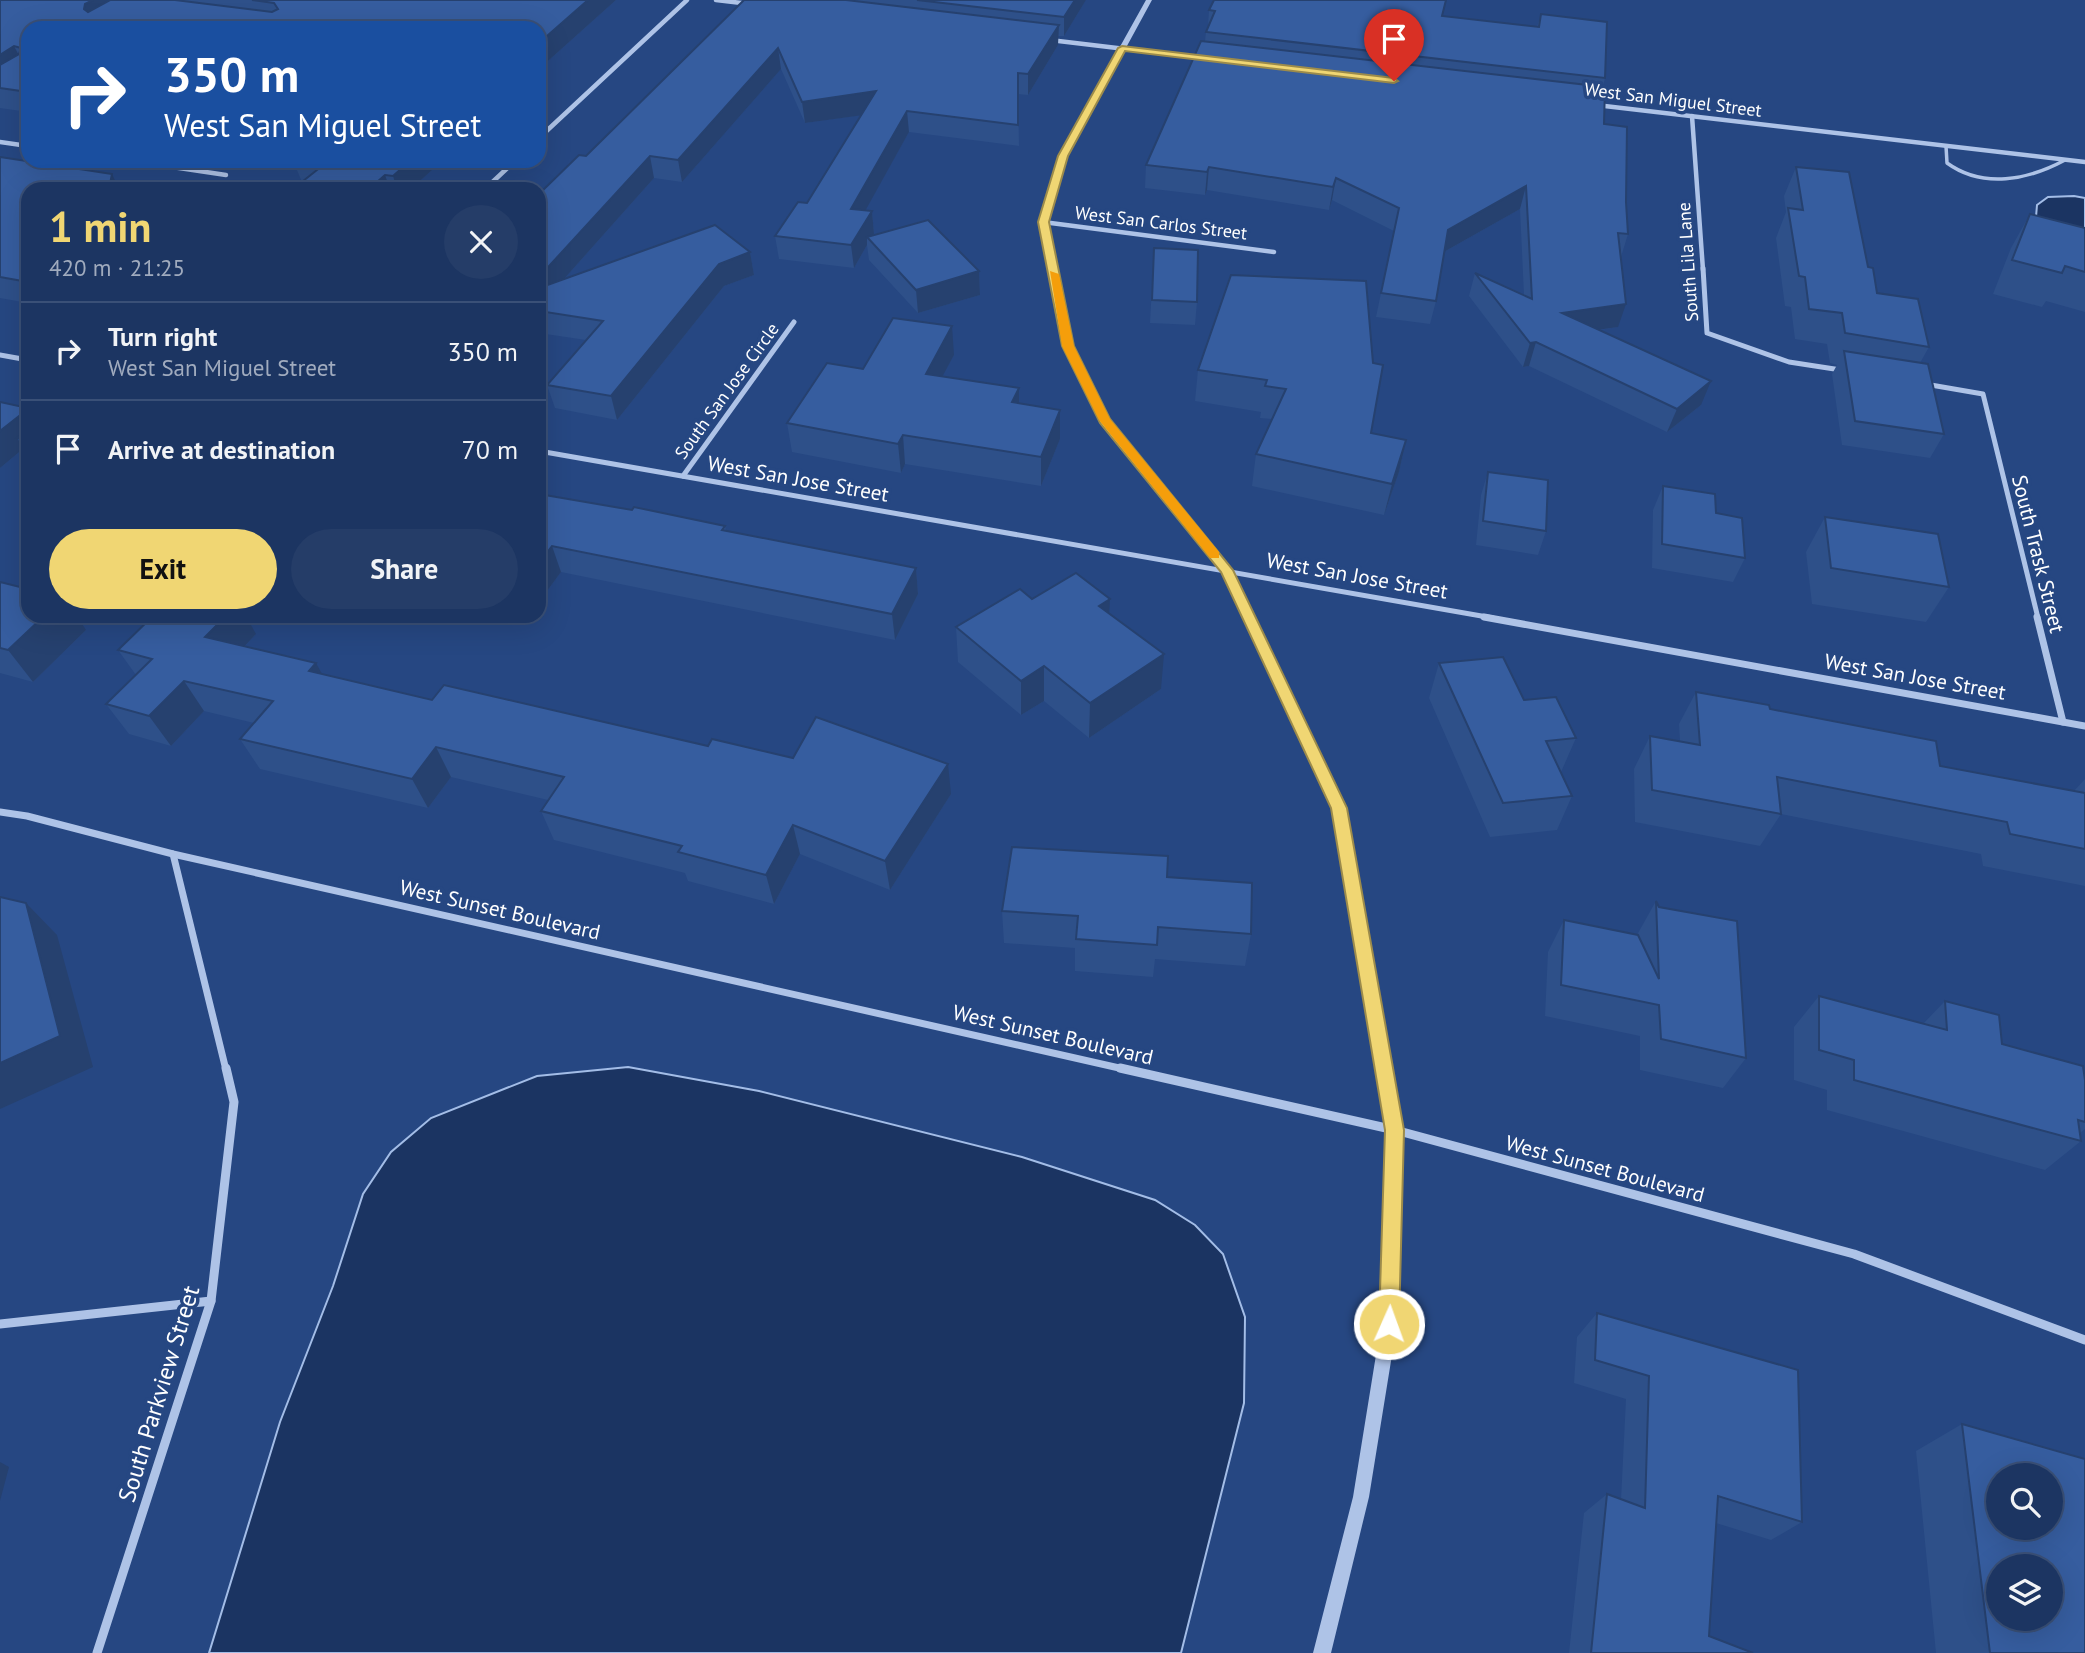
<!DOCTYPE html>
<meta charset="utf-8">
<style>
body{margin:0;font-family:"PT Sans",sans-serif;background:#253d68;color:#f1f3f6;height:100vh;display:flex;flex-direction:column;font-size:26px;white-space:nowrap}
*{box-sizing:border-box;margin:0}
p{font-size:23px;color:#a0abbe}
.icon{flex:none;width:38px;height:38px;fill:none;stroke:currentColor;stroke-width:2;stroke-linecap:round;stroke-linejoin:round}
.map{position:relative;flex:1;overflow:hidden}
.details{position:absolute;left:21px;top:182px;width:525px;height:441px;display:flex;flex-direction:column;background:#1c3562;border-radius:21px;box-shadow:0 7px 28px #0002,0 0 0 2px #3a5077}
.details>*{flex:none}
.top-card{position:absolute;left:21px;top:21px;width:525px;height:147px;border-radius:21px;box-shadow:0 7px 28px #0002,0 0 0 2px #3a5077;background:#1a4fa0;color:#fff;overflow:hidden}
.tools{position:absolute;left:1986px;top:1463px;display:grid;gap:14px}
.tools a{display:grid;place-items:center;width:77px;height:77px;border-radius:50%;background:#1c3562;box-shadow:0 7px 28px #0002,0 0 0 2px #3a5077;font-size:35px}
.pin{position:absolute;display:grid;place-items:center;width:60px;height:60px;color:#fff;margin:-72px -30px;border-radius:50% 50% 50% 0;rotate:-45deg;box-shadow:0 0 7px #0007}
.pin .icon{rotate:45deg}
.me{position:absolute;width:77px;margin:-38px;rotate:2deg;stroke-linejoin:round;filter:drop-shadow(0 0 5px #0008)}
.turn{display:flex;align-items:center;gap:24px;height:147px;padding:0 28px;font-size:32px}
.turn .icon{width:91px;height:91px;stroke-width:2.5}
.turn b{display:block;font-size:49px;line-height:60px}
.round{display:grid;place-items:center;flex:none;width:74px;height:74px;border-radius:37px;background:#253d68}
.overview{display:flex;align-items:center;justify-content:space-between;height:119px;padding:0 28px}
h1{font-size:42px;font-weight:700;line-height:52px;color:#f0d673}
.cta{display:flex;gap:14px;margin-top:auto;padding:14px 28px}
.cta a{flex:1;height:80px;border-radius:42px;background:#f0d673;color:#111;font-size:28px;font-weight:700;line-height:80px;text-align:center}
.cta a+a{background:#253d68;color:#f1f3f6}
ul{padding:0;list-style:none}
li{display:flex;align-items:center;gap:21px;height:98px;padding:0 28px;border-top:2px solid #3a5077}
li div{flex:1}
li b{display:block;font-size:26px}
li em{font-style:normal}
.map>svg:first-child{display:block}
.water{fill:#1b3462;stroke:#a3bde7;stroke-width:2}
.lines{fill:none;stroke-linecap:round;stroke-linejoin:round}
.service{stroke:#aec3e7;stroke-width:3.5}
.minor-far3{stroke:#aec3e7;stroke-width:4.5}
.minor-far2{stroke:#aec3e7;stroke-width:5}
.minor-far1{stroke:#aec3e7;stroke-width:7}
.minor{stroke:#aec3e7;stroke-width:9}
.tertiary{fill:#aec3e7;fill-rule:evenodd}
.wall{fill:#2e5089}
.shaded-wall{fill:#26416f}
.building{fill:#365d9f;stroke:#26416f;stroke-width:2;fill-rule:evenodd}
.route{fill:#f0d673;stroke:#9c8b4b;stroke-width:2}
.slow{fill:#f59e0b}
.labels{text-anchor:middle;stroke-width:7;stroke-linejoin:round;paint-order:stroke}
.far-street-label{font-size:18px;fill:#fff;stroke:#264782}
.street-label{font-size:21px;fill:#fff;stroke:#264782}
.near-street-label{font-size:24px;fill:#fff;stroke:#264782}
</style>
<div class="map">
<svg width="2085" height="1653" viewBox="0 0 2085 1653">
<rect width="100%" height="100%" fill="#264782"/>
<g class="water">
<path d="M2074,196l11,2v55l-49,-36 1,-12 11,-8z"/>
<path d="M628,1067l131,24 263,66 133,43 40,25 28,29 22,63 -1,86 -63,250h-972l71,-231 53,-136 30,-92 28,-42 40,-34 106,-42z"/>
</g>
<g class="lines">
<path class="service" d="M1946,146l1,17c36,26 81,17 118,-3"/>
<g class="minor-far3">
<path d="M716,0l34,4"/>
<path d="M1050,40l151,18"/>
<path d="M1596,105l489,57"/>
<path d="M1692,116l11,154"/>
<path d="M539,138l148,-138"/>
<path d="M0,142l28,4"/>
<path d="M132,161l94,14"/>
<path d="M485,189l30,-28"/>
<path d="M1043,222l231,30"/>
</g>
<g class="minor-far2">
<path d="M1703,268l4,65 82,29 52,8"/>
<path d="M0,355l28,5"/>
<path d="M1925,384l58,10 55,224"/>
<path d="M539,451l954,167"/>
<path d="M683,476l111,-154"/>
</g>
<g class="minor-far1">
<path d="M1484,617l601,109"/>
<path d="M2037,617l26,105"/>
<path d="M0,812l27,4 146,38 955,216"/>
<path d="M173,854l53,216"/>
</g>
<g class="minor">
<path d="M1120,1068l275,62 459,124 231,86"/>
<path d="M0,1324l211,-23"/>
<path d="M97,1653l114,-352 23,-199 -8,-34"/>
</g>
<path class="tertiary" d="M1146,0h6l-85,156 -20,66 25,124 37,73 123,151 113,238 57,322 -5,194 -28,173 -38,156h-18l40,-156 28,-173 7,-194 -55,-322 -111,-237 -122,-151 -36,-74 -25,-124 20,-66z"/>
</g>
<g class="wall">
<path d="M0,0h616l-77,69v-41h-511v84l-28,-4z"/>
<path d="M744,0h342l-22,36h-6v9l-30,50 -10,-1 1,52 -110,-14 -44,78 7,1 2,23v1l105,36 1,24 -62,18 -49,-53 -2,-15 -13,23 -75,-9 -4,-23 32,-33 54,-88 -56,8 -24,-54 -99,113 -28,-4 -90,101 186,-27 4,23 -30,11 -107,134 -62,-12 -8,-23 39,-45 -47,-7v-139l47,-38z"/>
<path d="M1209,10l234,6 94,11 4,-13 64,64 -2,9 1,37 22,78 2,32 -7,23 -3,70 -19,3 102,75 -34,27 -138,-66 -6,1 -54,-71 6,-23 49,22 -4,-86 -76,43 -8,49 -6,23 -54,-7 18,-86 -62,-31 -3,10 -122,-20 -2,5 -60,-7 1,-23 59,-124 1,-9 2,-5z"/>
<path d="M0,157l28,32v114l-28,-5z"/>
<path d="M297,161h145l-31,28h-118l9,-7 -8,-19z"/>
<path d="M1796,167l81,126 52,54 -9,16 24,71 -14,24 -88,-13 -10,-71 5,-9 -7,-2 -3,-19 -32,-5 -4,-32 -6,-1 -9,-68 10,-26 -2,-16z"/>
<path d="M2030,214l55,14v84l-39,-11 -4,6 -49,-13 18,-46z"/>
<path d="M1154,248l43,54 -2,23 -45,-2z"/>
<path d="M1231,275l140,158 35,7 -7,32 -15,43 -132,-29 4,-32 16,-35 -12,-1 1,-6 -66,-11 3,-31z"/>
<path d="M954,355l-12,21 77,12v15l41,7v29l-19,47 -136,-22 -4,9 -109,-21 -5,-29 76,-54z"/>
<path d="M0,402l28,6v46l-4,-6 -24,20z"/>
<path d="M1488,472l58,59 -8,24 -62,-10 5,-50z"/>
<path d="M1663,486l53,27 29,45 -12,24 -81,-14 1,-58z"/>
<path d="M539,494l186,32 1,5 190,37 2,26 -23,46 -334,-68 -14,19 -8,-2z"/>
<path d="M1825,517l124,70 -23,35 -114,-18 -6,-52z"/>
<path d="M0,582l86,48 -53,52 -33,-9z"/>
<path d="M1032,599l77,14 52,76 -72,49 -45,-37 -23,14 -63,-53 -2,-35z"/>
<path d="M256,634l-11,12 77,29 110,25 276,46 85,12 158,36 -61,96 -90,-36 -26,50 -86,-23 -3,-8 -131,-33 -13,-29 7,-11 -97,-23 -23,31 -168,-39 -20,-30 14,-16 -50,-12 -33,35 -42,-12 -23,-30 30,-29 -18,-25z"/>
<path d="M1439,663l85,37 52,38 -15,34 11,24 -15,34 -67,7 -61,-139z"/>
<path d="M1696,692l74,17 170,57 134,25 11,-12v107l-102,-20 -2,-12 -200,-40 -21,32 -125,-24 -1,-53 16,-33 30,5 -1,-17z"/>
<path d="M1167,877l84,57 -6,32 -90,-7 -2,18 -78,-6v-23l-71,-5 -2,-32z"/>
<path d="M1656,901l90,157 -23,30 -83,-18v-34l-95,-20 3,-64 16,-32 73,15z"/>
<path d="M1819,996l104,28 22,-23 57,43 83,36v49l-5,4 1,8 -36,29 -218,-60v-20l-33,-10v-53z"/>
<path d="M1597,1313l205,209 -31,18 -55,-17 -7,113 44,17h-184l15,-140 23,-19 14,6 5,-101 -52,-16 3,-46z"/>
<path d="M1962,1424l123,229h-149l-20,-202z"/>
</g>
<g class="shaded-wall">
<path d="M93,0h18l-16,25 -11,-16 1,-5z"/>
<path d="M588,0h28l-77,69v-26z"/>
<path d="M1075,0h11l-22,36v-19z"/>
<path d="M1059,25l-1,20 -30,50v-21z"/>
<path d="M14,46l11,21 -25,17v-29z"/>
<path d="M778,48l3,21 -99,113 -4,-22z"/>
<path d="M876,91l2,22 -73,10 -3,-21z"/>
<path d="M907,111l2,21 -55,99 -3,-22z"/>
<path d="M650,156l4,22 -115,129v-30z"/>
<path d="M410,161h32l-31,28h-14l-4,-13z"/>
<path d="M1209,167l-2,23 -2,5 2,-23z"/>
<path d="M112,174l7,15h-10z"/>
<path d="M385,175l5,14h-21z"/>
<path d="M1336,178l-4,22 -3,10 4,-23z"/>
<path d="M1526,186l-6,23 -78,44 6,-23z"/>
<path d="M872,211l2,23 -4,7 -3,-4v8l-13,23 -3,-23z"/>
<path d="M750,252l4,23 -30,11 -107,134 -6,-24 108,-132z"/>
<path d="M979,271l1,24 -62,18 -2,-23z"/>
<path d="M1626,304l-8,23 -64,9 8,-23z"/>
<path d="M952,326l2,29 -26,48 -2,-29z"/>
<path d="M1536,342l-7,24 -6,1 7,-24z"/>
<path d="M1711,381l-10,24 -34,27 10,-23z"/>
<path d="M1019,388v29l-7,-15z"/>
<path d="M28,409v31l-11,-2 7,10 -24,20v-37z"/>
<path d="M1060,410v29l-19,47v-29z"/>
<path d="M903,435l2,29 -4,9 -3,-29z"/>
<path d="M1406,440l-7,32 -15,43 8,-31z"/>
<path d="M552,546l9,26 -14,19 -8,-23v-5z"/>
<path d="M916,568l2,26 -23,46 -3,-26z"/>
<path d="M1110,599l-2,35 -9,-28z"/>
<path d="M44,616h33l9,14 -53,52 -25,-32z"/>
<path d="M226,616h20l10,18 -31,33 -20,-30z"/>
<path d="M1164,654l-3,35 -72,49 1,-35z"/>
<path d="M316,663l17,31 -24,-23z"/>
<path d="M1044,666v35l-23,14v-34z"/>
<path d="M184,681l20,30 -33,35 -22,-30z"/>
<path d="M436,747l15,30 -23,31 -16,-29z"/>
<path d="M948,764l3,30 -61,96 -5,-29z"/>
<path d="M793,825l7,29 -26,50 -8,-29z"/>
<path d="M26,903l31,32 36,132 -93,42v-46z"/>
<path d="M0,1462l9,5 -9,34z"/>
</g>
<g class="building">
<path d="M0,0h93l-8,4 -1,5 4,3 22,-12h65l97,12 6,-3 -4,-6 -22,-3h336l-49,43v-15h-511v64l-28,-4v-23l19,-11 2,-6 -7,-2 -14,9z"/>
<path d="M744,0h102l213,25 -31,49 -10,-1v52l-111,-14 -56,98 21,2 -21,34 -76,-9 23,-34 9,1 69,-112 -74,11 -24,-54 -100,112 -28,-4 -111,121v-83l40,-39 7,1z"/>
<path d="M917,0h158l-11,17z"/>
<path d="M1214,0h232l-4,16 97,11 2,-13 66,8 -2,56 -399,-46 9,-21 -6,-1z"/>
<path d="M1201,41l404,46 -1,37 23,3 -1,75 2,32 -10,-1 8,71 -64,9 149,68 -34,28 -141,-67 -6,1 -55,-70 57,26 -6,-113 -78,44 -12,71 -55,-8 18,-85 -63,-30 -3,9 -124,-20 -2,5 -61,-7z"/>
<path d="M0,157l112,17 -3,15h-81v93l-28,-5z"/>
<path d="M297,161h113l-17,15 -8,-1 -16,14h-76l29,-23 -28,-3z"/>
<path d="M1796,167l53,5 19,95 5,1 4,25 41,6 11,48 -84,-14 -3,-20 -33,-4 -4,-32 -6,-1 -11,-68 15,2z"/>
<path d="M2030,214l55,14v44l-20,-6 -3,7 -50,-13z"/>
<path d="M928,220l51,51 -63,19 -49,-53z"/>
<path d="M715,225l35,27 -31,12 -108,132 -64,-11 56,-64 -64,-10v-23z"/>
<path d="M1154,248l44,2 -1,52 -45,-2z"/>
<path d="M1231,275l135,6 7,82 10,2 -12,68 35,7 -14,44 -136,-30 30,-65 -21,-3 2,-6 -69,-10z"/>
<path d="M893,318l59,8 -26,48 93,14 -7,14 48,8 -19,47 -138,-22 -5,9 -111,-21 40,-60 36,6z"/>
<path d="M1844,351l84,13 16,70 -89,-13z"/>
<path d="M0,402l28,6v1l-28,22z"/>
<path d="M28,429v11l-11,-2z"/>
<path d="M1488,472l60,8 -2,51 -63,-10z"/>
<path d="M1663,486l52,8 1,19 26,5 3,40 -83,-14z"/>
<path d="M539,494l93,16 2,-3 91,19 -3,4 194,38 -24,46 -340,-68 -13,17z"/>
<path d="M1825,517l113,17 11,53 -118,-19z"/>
<path d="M1076,573l34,26 -11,7 65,48 -74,49 -46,-37 -23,15 -65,-54 64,-38 12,10z"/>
<path d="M0,582l28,7v27h16l-36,34 -8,-2z"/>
<path d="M153,616h73l-21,21 111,26 -7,8 123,29 12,-15 264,61 4,-7 81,19 23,-41 132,47 -63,97 -92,-36 -27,50 -88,-23 4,-6 -141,-35 23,-34 -128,-30 -24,32 -172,-40 33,-38 -89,-20 -35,35 -43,-12 46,-45 -34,-9z"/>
<path d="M1503,657l21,43 32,-3 20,41 -30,3 26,55 -69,7 -64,-140z"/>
<path d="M1696,692l73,13 1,4 166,32 4,25 145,27v56l-75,-15 -3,-12 -230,-45 4,37 -129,-24 -2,-54 50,9z"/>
<path d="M1012,847l156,9 -1,21 85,6 -1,51 -93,-7 -1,18 -81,-6 2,-23 -76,-5z"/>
<path d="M0,897l26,6 34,133 -60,27z"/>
<path d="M1656,901l3,6 78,14 9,137 -85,-19 -2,-34 -98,-20 3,-65 74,15 21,44z"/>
<path d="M1819,996l128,34 -2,-29 54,14 3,29 81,22 2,14v42l-7,-2 3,21 -227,-61v-20l-35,-10z"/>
<path d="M1597,1313l201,57 4,152 -84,-26 -9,140 44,17h-162l16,-159 38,14 4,-132 -54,-16z"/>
<path d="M1962,1424l123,35v194h-95zM1998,1475h53v53h-53zM1998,1566h53v53h-53z"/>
</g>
<path class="route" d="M1122,46l272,32 4,3 -4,2 -269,-32 -57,105 -19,66 25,124 36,73 123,151 114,238 57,322 -5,194 -3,7 -7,3 -7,-3 -3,-7 6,-194 -54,-322 -110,-236 -121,-149 -38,-77 -24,-124 20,-66 60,-108z"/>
<path class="slow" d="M1050,271l9,3 15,72 36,73 109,133v6h-9l-111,-138 -37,-74z"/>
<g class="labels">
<g class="far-street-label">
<text transform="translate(1673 100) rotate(7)" y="6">West San Miguel Street</text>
<text transform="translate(1161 223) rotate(7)" y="6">West San Carlos Street</text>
<text transform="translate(1688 262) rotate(-94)" y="6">South Lila Lane</text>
<text transform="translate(727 391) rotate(-54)" y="6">South San Jose Circle</text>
</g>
<g class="street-label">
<text transform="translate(798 479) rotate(10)" y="7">West San Jose Street</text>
<text transform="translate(2038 554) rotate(76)" y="7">South Trask Street</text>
<text transform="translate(1357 576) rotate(10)" y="7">West San Jose Street</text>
<text transform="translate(1915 677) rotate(10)" y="7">West San Jose Street</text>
<text transform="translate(500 910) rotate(13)" y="7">West Sunset Boulevard</text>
<text transform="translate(1053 1035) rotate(13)" y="7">West Sunset Boulevard</text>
<text transform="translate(1605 1169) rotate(15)" y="7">West Sunset Boulevard</text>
</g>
<g class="near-street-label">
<text transform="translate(159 1394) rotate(-73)" y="8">South Parkview Street</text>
</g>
</g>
</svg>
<div class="tools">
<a><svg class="icon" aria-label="search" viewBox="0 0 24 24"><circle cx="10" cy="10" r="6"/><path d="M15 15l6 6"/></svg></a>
<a><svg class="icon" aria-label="layers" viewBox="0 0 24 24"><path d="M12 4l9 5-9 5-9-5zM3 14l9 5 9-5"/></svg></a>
</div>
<div class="pin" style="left:1394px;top:81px;background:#d93025"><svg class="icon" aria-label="arrive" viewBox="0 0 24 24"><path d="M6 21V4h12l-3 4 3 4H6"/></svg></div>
<svg class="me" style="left:1389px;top:1324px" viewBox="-20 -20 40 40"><circle r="17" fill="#f0d673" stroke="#fff" stroke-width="3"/><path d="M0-11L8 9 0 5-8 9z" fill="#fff"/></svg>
<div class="top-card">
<div class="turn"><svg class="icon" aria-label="right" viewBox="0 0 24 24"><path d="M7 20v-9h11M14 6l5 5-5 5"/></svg><div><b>350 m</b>West San Miguel Street</div></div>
</div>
<section class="details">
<div class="overview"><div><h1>1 min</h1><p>420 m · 21:25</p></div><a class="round"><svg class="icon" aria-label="close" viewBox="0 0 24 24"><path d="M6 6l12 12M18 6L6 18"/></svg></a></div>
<ul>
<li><svg class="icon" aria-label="right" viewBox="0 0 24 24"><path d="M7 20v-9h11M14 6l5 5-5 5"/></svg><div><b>Turn right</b><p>West San Miguel Street</p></div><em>350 m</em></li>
<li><svg class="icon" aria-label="arrive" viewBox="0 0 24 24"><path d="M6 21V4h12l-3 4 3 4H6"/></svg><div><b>Arrive at destination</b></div><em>70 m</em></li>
</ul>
<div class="cta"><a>Exit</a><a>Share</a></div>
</section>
</div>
